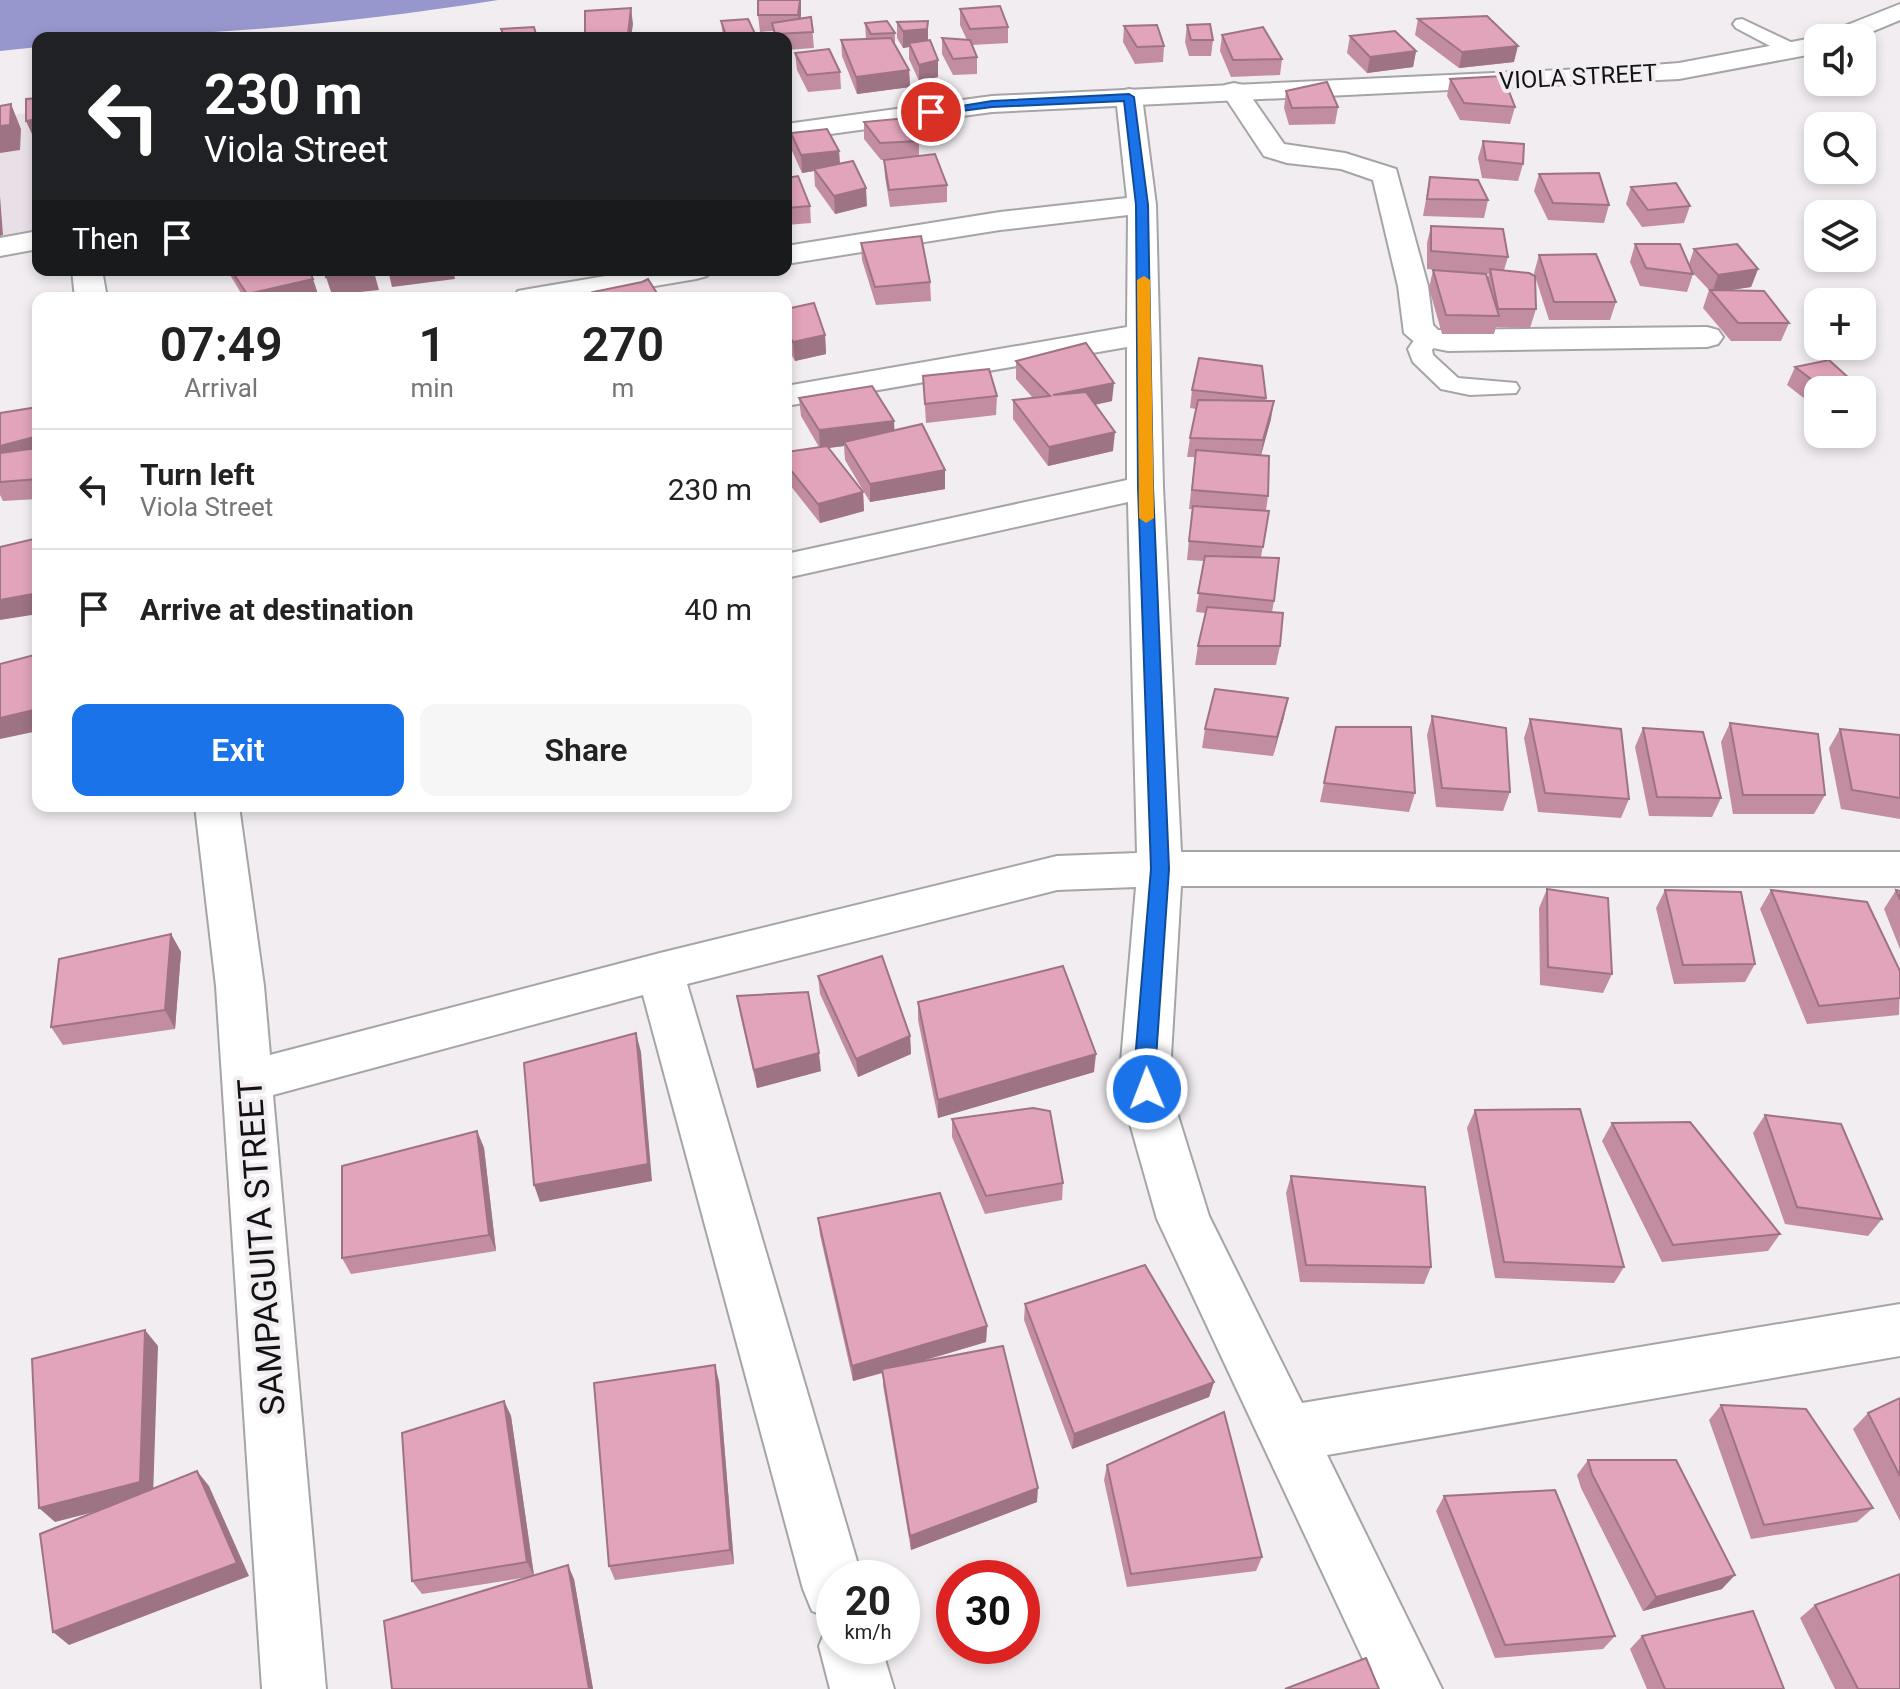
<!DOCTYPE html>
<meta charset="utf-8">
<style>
body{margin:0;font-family:Roboto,sans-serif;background:#f6f6f6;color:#222;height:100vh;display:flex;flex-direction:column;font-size:30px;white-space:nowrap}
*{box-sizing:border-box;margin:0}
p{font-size:26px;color:#767676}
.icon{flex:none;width:44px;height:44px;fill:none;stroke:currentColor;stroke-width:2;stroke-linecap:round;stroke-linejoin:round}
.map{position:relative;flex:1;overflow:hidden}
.drawer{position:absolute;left:32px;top:292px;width:760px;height:520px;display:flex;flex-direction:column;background:#fff;border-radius:16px;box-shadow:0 4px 12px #0003}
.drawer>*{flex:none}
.guide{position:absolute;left:32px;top:32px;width:760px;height:244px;border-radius:16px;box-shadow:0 4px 12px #0003;background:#202124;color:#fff;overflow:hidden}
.controls{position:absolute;left:1804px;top:24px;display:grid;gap:16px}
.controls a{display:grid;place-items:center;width:72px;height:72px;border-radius:16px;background:#fff;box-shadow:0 4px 12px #0003;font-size:40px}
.speed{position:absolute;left:816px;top:1560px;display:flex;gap:16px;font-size:40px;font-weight:700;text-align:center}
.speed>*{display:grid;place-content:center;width:104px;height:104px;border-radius:50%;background:#fff;box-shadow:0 4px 12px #0003;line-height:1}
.speed small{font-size:20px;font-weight:400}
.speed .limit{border:12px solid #d22;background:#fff;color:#111}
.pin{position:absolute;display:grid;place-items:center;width:68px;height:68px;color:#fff;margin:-34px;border:4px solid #fff;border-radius:50%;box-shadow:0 2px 8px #0007}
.me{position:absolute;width:88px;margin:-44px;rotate:359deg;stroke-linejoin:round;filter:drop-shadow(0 0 6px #0008)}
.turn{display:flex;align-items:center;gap:28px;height:168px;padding:0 40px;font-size:36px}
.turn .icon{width:104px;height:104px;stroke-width:2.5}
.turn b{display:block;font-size:56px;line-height:68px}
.then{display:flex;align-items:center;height:76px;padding:0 40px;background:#0003;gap:16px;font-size:30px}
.eta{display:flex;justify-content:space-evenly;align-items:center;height:136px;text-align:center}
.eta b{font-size:48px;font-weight:600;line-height:56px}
.button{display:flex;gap:16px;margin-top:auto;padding:16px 40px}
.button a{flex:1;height:92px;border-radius:16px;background:#1a73e8;color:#fff;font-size:32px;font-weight:600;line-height:92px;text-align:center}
.button a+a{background:#f6f6f6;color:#222}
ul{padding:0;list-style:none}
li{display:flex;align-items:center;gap:24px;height:120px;padding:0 40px;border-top:2px solid #e0e0e0}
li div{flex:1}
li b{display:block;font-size:30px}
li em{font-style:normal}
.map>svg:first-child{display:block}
.built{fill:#e9dfe7}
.water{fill:#9797ce}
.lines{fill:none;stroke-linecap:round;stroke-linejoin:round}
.lane-casing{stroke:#a7a4a7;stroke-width:4}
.street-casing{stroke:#a7a4a7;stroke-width:4}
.secondary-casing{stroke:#a7a4a7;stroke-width:4}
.lane{fill:#fff;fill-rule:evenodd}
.street{fill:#fff;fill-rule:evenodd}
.secondary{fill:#fff;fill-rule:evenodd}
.wall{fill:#c28da1}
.shaded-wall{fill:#9e7383}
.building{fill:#e2a4bb;stroke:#9e7383;stroke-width:2}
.route{fill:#1a73e8;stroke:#114b97;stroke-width:2}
.slow{fill:#f59e0b}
.labels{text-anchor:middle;stroke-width:8;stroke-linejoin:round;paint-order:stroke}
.far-street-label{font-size:24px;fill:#131213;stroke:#f1edf1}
.near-street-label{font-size:34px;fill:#131213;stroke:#f1edf1}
</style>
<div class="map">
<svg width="1900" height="1689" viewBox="0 0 1900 1689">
<rect width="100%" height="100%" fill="#f1edf1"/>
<path class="built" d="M38,111v126l-38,6v-126z"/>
<path class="water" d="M0,0h498c-151,24 -306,38 -460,38v9l-38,4z"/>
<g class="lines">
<defs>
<g id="lane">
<path d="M1742,19l59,28 2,4 -9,6 -7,-2 -51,-27 -3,-4 3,-4z"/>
<path d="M1429,331l8,2 4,5 -9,12 1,5 25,23 58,5 3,5 -3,5 -46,2 -29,-6 -28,-27 -5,-13c6,-9 11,-15 21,-18z"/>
</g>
<g id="street">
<path d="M1234,83l9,2 41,59 61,9 51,16 32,117 5,39 5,5 269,-3 11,3 5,7 -5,7 -11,3 -259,4 -30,-6 -14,-12 -6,-47 -25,-106 -32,-11 -54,-6 -23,-7 -43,-65 4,-6z"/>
<path d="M1129,89l9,2 4,6 14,108 7,282 18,365h719v34h-719l-11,187 5,33 34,110 93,187 598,-99v52l-573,99 115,234h-65l-220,-470 -32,-113 -5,-33 16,-186 -79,3 -370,94 175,594h-28v42l-22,-9 -9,-22 -160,-594 -370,100 53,594h-64l-46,-703 -21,-180h44l25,180 6,69 390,-102 397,-97 80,-3 -9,-351 -342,76v-24l341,-74v-133l-341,59v-20l341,-59 1,-112 -128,15 -214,34v-18l214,-34 127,-14 -11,-101 4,-6z"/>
<path d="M72,270h30l5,28h-32z"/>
<path d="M641,270h70l-4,6 -11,3 -112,19h-71l5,-7 11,-2z"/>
<path d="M834,1621v25h47l13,43h-64l-11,-43 9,-22z"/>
</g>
<g id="secondary">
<path d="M1900,4v16l-43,18h-33l3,-5z"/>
<path d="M1818,37v16l-139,26 -687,33 -206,28v-16l206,-28 635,-29 52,-4z"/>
<path d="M38,231v18l-38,7v-18z"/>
</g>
</defs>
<use href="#lane" class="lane-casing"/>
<use href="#street" class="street-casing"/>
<use href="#secondary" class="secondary-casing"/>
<use href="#lane" class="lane"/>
<use href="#street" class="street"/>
<use href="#secondary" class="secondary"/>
</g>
<g class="wall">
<path d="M801,0v19l10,-2 3,31 -28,2v-12h-13v-7l-13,1 -2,-17z"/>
<path d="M960,9l48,18v16l-36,2 5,12v17l-24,1 -11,-21v-16l25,2 -7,-15z"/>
<path d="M1418,19l96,43 -55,6 -44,-33z"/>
<path d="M721,21l36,17h-34z"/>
<path d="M897,22l31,18 10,37 -19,4 -10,-22v-12l-6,1 -6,-10z"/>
<path d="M865,23l30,10v12l14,25 1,17 -53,7 -15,-38 -1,-16 25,-1z"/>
<path d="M1187,25l26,15 -2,16h-22l-4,-14z"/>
<path d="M1124,26l40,20 -1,16 -28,2 -12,-22z"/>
<path d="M1222,35l60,24 -2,16 -49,2 -11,-26z"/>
<path d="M1350,36l66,15 -3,16 -46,6 -20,-20z"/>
<path d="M795,53l45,19 1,17 -33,3 -11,-22z"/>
<path d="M1450,79l65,28 -5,17 -50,-4 -13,-24z"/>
<path d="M1286,91l52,16 -3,17 -46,1 -5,-17z"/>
<path d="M864,122l55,19v15l28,29v17l-57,5 -5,-30 -1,-17h-3l-17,-21z"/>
<path d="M791,133l48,18 1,13 27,42 -32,8 -20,-28 -1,-15 -12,2 -10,-22z"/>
<path d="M1483,141l40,23 -5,17 -36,-3 -4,-20z"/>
<path d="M1539,174l70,31 -5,18 -56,-3 -14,-29z"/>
<path d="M1430,177l58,23 -4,18 -61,-2z"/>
<path d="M786,178l24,28 1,17 -25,2z"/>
<path d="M1631,187l59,19 -6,17 -42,4 -16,-23z"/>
<path d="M1431,226l77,31 -4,13 31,6 -1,-3 5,-18 77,47 -6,18h-61l-14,-44 1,33 -6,19 -34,-1 -2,7h-52l-13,-46 4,-18 54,9 2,-5 -62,-5v-26z"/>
<path d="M861,243l69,39 1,19 -55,4 -14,-45z"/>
<path d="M1635,244l54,20 5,-15 64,20 -7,18 -22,3 60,33 -8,18h-50l-28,-33 6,-18 -17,-18 1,2 -6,18 -47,-6 -10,-24z"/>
<path d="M227,270h82l10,27 -75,1z"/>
<path d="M786,309l39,26 1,19 -31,7 -9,-15z"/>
<path d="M1016,361l96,40 -17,4 18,46 -65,15 -35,-47v-19l20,-2 -17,-19z"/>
<path d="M1795,367l56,13 -5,10h-28v15l-4,1 -27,-21z"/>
<path d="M923,376l74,20 -1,19 -70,8z"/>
<path d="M1192,390l74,8 -1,3 6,18 -10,36 7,41 -2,14 3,1 -8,46 13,44 -2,11 8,34 -4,19h-81l3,-19 7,-33 -9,-1 8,-51 -17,-1 5,-51h-3l6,-52h-8l3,-19 6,-29 -6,-1z"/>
<path d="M799,398l96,33 50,58 -75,13 -25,-42 -1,-14 -16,2 35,44 1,19 -44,12 -34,-43v-28l33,-5 -18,-31z"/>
<path d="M38,407v92l-35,2 -3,-6v-82z"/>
<path d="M1432,716l78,76 -7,19 -67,-4 -9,-72z"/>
<path d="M1284,717l-11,39 -71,-8 3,-19z"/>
<path d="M1530,719l99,80 -8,19 -83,-6 -14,-74z"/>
<path d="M1730,723l95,72 -11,19h-81l-12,-72z"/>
<path d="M1336,727l79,66 -6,19 -89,-10z"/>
<path d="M1643,728l78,70 -9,19 -63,-1 -14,-69z"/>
<path d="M1840,729l60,6v84l-59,-10 -12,-61z"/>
<path d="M1547,889l65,85 -9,19 -63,-8 -1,-77z"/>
<path d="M1665,890l90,74 -10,18 -71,2 -18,-76z"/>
<path d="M1771,890l129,81 -1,44 -92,9 -47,-115z"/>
<path d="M1896,890l4,1v58l-16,-40z"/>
<path d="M171,934l10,18 -6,77 -112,16 -12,-18z"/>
<path d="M818,976l92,60 1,18 -53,23 -38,-83z"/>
<path d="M737,996l84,75 -64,17 -17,-74z"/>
<path d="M918,1002l176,70 -156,46 -20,-98z"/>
<path d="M1475,1110l149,157 -10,16 -119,-5 -28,-150z"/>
<path d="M1765,1115l117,104 -14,17 -83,-12 -32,-91z"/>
<path d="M952,1119l111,64 -1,17 -77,14 -33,-77z"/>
<path d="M1612,1123l168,111 -12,17 -106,11 -60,-121z"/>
<path d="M477,1131l7,17 12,103 -145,23 -9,-16z"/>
<path d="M1291,1176l140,91 -7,17 -124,-2 -14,-89z"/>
<path d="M818,1218l169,108 -1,16 -70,21 121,139 -126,48 -28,-165v-12l-30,8 -33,-146z"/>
<path d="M1025,1304l189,78 -5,15 -137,52 -48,-129z"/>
<path d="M719,1381l15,183 -119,16 -6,-14z"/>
<path d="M1900,1398v123l-47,-92 15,-16z"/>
<path d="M504,1401l7,15 23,159 40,4 19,110h-201l136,-112 -106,17 -10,-13z"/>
<path d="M1721,1405l152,103 -16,14 -106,17 -42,-119z"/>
<path d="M1588,1460l134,129 -79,22 -62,-123 -4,-13z"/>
<path d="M1107,1465l155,92 -6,14 -129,16 -23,-107z"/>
<path d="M1444,1496l171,140 -12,13 -108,9 -59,-147z"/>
<path d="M1815,1605l85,84h-65l-35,-71z"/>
<path d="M1642,1636l142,53h-137l-17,-40z"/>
</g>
<g class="shaded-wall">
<path d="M801,0v13l-2,18 -1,-16z"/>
<path d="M631,8l2,16 -2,14h-44z"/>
<path d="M928,21v25l-19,-3v4l-6,1v-17z"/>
<path d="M1518,46l-4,16 -55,6 3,-16z"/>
<path d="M1416,51l-3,16 -46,6 3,-16z"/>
<path d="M938,60v17l-19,4v-16z"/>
<path d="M909,70l1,17 -53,7 -1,-17z"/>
<path d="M11,104l10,25 -1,21 -20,3v-27z"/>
<path d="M38,119v26h-1l-11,-24z"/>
<path d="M839,151l1,17 -26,1v2l-12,2 -1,-18z"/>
<path d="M866,188l1,18 -32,8 -1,-18z"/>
<path d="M0,196l3,39 -3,1z"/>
<path d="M1758,269l-7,18 -39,6 6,-18z"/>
<path d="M388,270h65l2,9 -63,8z"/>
<path d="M374,272l5,18 -47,5 -6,-18z"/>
<path d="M313,279l6,18 -71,1 -1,-4z"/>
<path d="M825,335l1,19 -31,7 -2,-19z"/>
<path d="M1851,380l-5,10h-24l1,-2z"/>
<path d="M1114,383l-2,18 -60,12 1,-18z"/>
<path d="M1274,401l-3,18 -11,39 3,-18z"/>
<path d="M894,421l1,18 -51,3v4l-24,3 -1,-19z"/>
<path d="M1115,432l-2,19 -65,15 1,-19z"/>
<path d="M38,436v21l-38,10v-21z"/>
<path d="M945,470v19l-75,13v-18z"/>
<path d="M863,492l1,19 -44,12 -2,-19z"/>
<path d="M38,593v21l-38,6v-20z"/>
<path d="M1288,698l-4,19 -11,39 4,-19z"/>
<path d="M38,709v22l-38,8v-21z"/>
<path d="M171,934l10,18 -6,77 -10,-19z"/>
<path d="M636,1033l5,19 11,129 -112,21 -6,-17z"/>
<path d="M910,1036l1,18 -53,23 -2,-18z"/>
<path d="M819,1053l2,18 -64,17 -3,-18z"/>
<path d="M1096,1054l-2,18 -156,46v-18z"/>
<path d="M477,1131l7,17 12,103 -7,-16z"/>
<path d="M987,1326l-1,16 -133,39 -1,-15z"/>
<path d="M145,1330l13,16 -5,151 -98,25 -16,-14z"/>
<path d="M715,1365l4,16 15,183 -4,-14z"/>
<path d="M1214,1382l-5,15 -137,52 2,-15z"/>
<path d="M504,1401l7,15 23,160 -7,-14z"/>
<path d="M197,1471l12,15 40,90 -180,69 -16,-13z"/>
<path d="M1038,1488l-1,14 -126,48 -1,-14z"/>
<path d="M568,1565l6,14 19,110h-4z"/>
<path d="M1735,1575l-13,14 -79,22 13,-14z"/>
</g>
<g class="building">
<path d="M758,0h42l-2,15h-40z"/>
<path d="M1000,6l8,21 -38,2 -10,-20z"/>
<path d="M631,8l-3,26 -43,4v-27z"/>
<path d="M1487,16l31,30 -56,6 -44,-33z"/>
<path d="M811,17l2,15 -38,2 -3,-11z"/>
<path d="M748,19l9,19h-30l-6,-17z"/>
<path d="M887,21l8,12 -24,1 -6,-11z"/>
<path d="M928,21l-1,8 -24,2 -6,-9z"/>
<path d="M1210,24l3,16h-22l-4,-15z"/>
<path d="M1157,25l7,21 -27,1 -13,-21z"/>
<path d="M534,27l3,11h-32l-4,-9z"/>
<path d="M1263,27l19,32 -49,1 -11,-25z"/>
<path d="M1395,31l21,20 -46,6 -20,-21z"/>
<path d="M891,38l18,32 -53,7 -15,-37z"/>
<path d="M942,38l28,2 7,17 -24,2z"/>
<path d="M930,40l8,20 -19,5 -10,-22z"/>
<path d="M829,49l11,23 -33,3 -12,-22z"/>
<path d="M1503,76l12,31 -51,-4 -14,-24z"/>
<path d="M1327,82l11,25 -46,1 -6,-17z"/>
<path d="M38,98v21l-12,2v-22z"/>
<path d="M11,104l-1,21 -10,1v-20z"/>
<path d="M907,118l12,23 -39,2 -16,-21z"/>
<path d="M827,129l12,22 -38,4 -10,-22z"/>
<path d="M1483,141l41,3 -1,20 -37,-4z"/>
<path d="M935,154l12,31 -58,5 -5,-30z"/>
<path d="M853,161l13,27 -32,8 -20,-27z"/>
<path d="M1599,173l10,32 -56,-2 -14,-29z"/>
<path d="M798,176l12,30 -24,2v-30z"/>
<path d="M1430,177l48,3 10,20 -61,-1z"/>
<path d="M1676,183l14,23 -42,4 -17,-23z"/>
<path d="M1431,226l72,3 5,28 -77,-6z"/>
<path d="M921,236l9,46 -55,5 -14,-44z"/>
<path d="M1635,244h45l13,30 -47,-6z"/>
<path d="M1737,244l21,25 -40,6 -24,-26z"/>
<path d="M1596,254l20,48h-62l-15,-47z"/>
<path d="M1490,269l39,4 6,3 1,33h-38z"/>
<path d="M231,270h78l4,9 -66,15z"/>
<path d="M327,270h47v2l-48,5z"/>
<path d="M1433,270l53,4 13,42 -53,-1z"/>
<path d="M648,279l12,19h-60l-7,-6 49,-10z"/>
<path d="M1710,290l54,1 25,32h-51z"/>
<path d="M814,303l11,32 -32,7 -7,-11v-22z"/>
<path d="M1086,343l28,40 -61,12 33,-3 29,40 -66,15 -36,-47 37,-4 -34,-35z"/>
<path d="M1199,358l63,8 4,32 -74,-8z"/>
<path d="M1829,360l22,20 -28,8 -28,-21z"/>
<path d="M989,369l8,27 -72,8 -2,-28z"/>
<path d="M872,386l22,35 -75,9 -20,-32z"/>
<path d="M1198,400l76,1 -11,39 -73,-2z"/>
<path d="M38,407v29l-38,10v-33z"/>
<path d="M922,424l23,46 -75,14 -26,-42z"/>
<path d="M827,446l36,46 -45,12 -32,-40v-12z"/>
<path d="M38,448v31l-38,3v-29z"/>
<path d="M1196,450l73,6 -1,40 -76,-6z"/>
<path d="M1193,506l76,5 -6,36 -74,-6z"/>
<path d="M38,538v55l-38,7v-53z"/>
<path d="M1205,556l74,2 -5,43 -76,-8z"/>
<path d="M1207,607l76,6 -3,33h-82z"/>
<path d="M38,654v55l-38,9v-54z"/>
<path d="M1215,689l73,9 -11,39 -72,-8z"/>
<path d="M1432,716l74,12 4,64 -68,-4z"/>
<path d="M1530,719l91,10 8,70 -84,-6z"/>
<path d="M1730,723l88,11 7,61h-82z"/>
<path d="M1336,727h75l4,66 -91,-10z"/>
<path d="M1643,728l60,4 18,66 -64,-1z"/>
<path d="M1840,729l60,6v63l-48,-8z"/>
<path d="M1547,889l61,9 4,76 -64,-7z"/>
<path d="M1665,890l76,2 14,72 -72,1z"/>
<path d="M1771,890l96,12 33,69v27l-81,8z"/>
<path d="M1896,890l4,1v9z"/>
<path d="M171,934l-6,76 -114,17 8,-68z"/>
<path d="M882,956l28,80 -54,23 -38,-83z"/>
<path d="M1063,966l33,88 -158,46 -20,-98z"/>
<path d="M808,992l11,61 -65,17 -17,-74z"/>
<path d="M636,1033l12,131 -114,21 -10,-122z"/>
<path d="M1033,1108l17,3 13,72 -77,13 -34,-77z"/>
<path d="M1580,1109l44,158 -120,-5 -29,-152z"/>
<path d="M1765,1115l76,9 41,95 -85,-12z"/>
<path d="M1690,1122l90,112 -107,11 -61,-122z"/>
<path d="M477,1131l12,104 -147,23v-92z"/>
<path d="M1291,1176l134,11 6,80 -125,-2z"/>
<path d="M940,1193l47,133 -135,40 -34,-148z"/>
<path d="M1145,1265l69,117 -140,52 -49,-130z"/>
<path d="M145,1330l-5,152 -101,26 -7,-149z"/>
<path d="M1003,1346l35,142 -128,48 -28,-167z"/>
<path d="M715,1365l15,185 -121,16 -15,-183z"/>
<path d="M1900,1398v78l-32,-63z"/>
<path d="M504,1401l23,161 -115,19 -10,-148z"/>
<path d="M1721,1405l85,4 67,99 -109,17z"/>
<path d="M1224,1412l38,145 -131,17 -24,-109z"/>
<path d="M1588,1460h88l59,115 -79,22 -64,-123z"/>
<path d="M197,1471l40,92 -184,69 -13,-98z"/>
<path d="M1555,1490l60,146 -110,9 -61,-149z"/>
<path d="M568,1565l21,124h-197l-8,-68z"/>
<path d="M1900,1574v115h-42l-43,-84z"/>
<path d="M1753,1611l31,78h-119l-23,-53z"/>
<path d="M1366,1658l13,31h-94z"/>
</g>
<path class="route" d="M1129,94l5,3 14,108 5,282 16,382 -14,204 2,16 -3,7 -7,2 -7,-2 -6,-23 17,-204 -13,-382 -2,-282 -12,-104 -132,6 -61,8 -6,-3 67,-11z"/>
<path class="slow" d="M1144,276l6,4 4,238 -8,5 -7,-5 -2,-238z"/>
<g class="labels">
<g class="far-street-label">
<text transform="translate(1578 77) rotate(-3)" y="8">VIOLA STREET</text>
</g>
<g class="near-street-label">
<text transform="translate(261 1247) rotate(-94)" y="12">SAMPAGUITA STREET</text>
</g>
</g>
</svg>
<div class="controls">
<a><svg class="icon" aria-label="sound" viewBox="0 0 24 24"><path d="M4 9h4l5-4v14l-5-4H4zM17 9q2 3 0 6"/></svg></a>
<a><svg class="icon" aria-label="search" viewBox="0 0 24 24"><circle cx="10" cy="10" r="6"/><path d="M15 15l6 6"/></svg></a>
<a><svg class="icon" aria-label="layers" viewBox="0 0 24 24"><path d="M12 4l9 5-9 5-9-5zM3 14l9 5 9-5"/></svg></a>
<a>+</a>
<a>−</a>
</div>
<div class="speed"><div>20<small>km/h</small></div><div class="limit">30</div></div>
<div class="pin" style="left:931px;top:112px;background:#d93025"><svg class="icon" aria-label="arrive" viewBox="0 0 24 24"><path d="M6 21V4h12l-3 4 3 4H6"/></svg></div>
<svg class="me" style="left:1147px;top:1089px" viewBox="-20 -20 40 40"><circle r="17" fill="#1a73e8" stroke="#fff" stroke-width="3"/><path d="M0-11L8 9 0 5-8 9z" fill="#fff"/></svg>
<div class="guide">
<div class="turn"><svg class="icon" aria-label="left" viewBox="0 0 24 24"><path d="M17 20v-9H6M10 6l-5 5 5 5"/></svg><div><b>230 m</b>Viola Street</div></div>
<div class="then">Then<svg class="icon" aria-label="arrive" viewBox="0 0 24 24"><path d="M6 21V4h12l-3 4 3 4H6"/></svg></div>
</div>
<section class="drawer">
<div class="eta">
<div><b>07:49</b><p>Arrival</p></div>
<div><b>1</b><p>min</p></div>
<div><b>270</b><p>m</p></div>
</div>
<ul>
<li><svg class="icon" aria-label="left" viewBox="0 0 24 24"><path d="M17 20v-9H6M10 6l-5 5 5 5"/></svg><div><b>Turn left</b><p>Viola Street</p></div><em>230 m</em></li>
<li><svg class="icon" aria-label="arrive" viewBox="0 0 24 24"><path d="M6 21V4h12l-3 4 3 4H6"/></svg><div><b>Arrive at destination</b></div><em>40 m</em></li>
</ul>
<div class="button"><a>Exit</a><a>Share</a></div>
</section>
</div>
